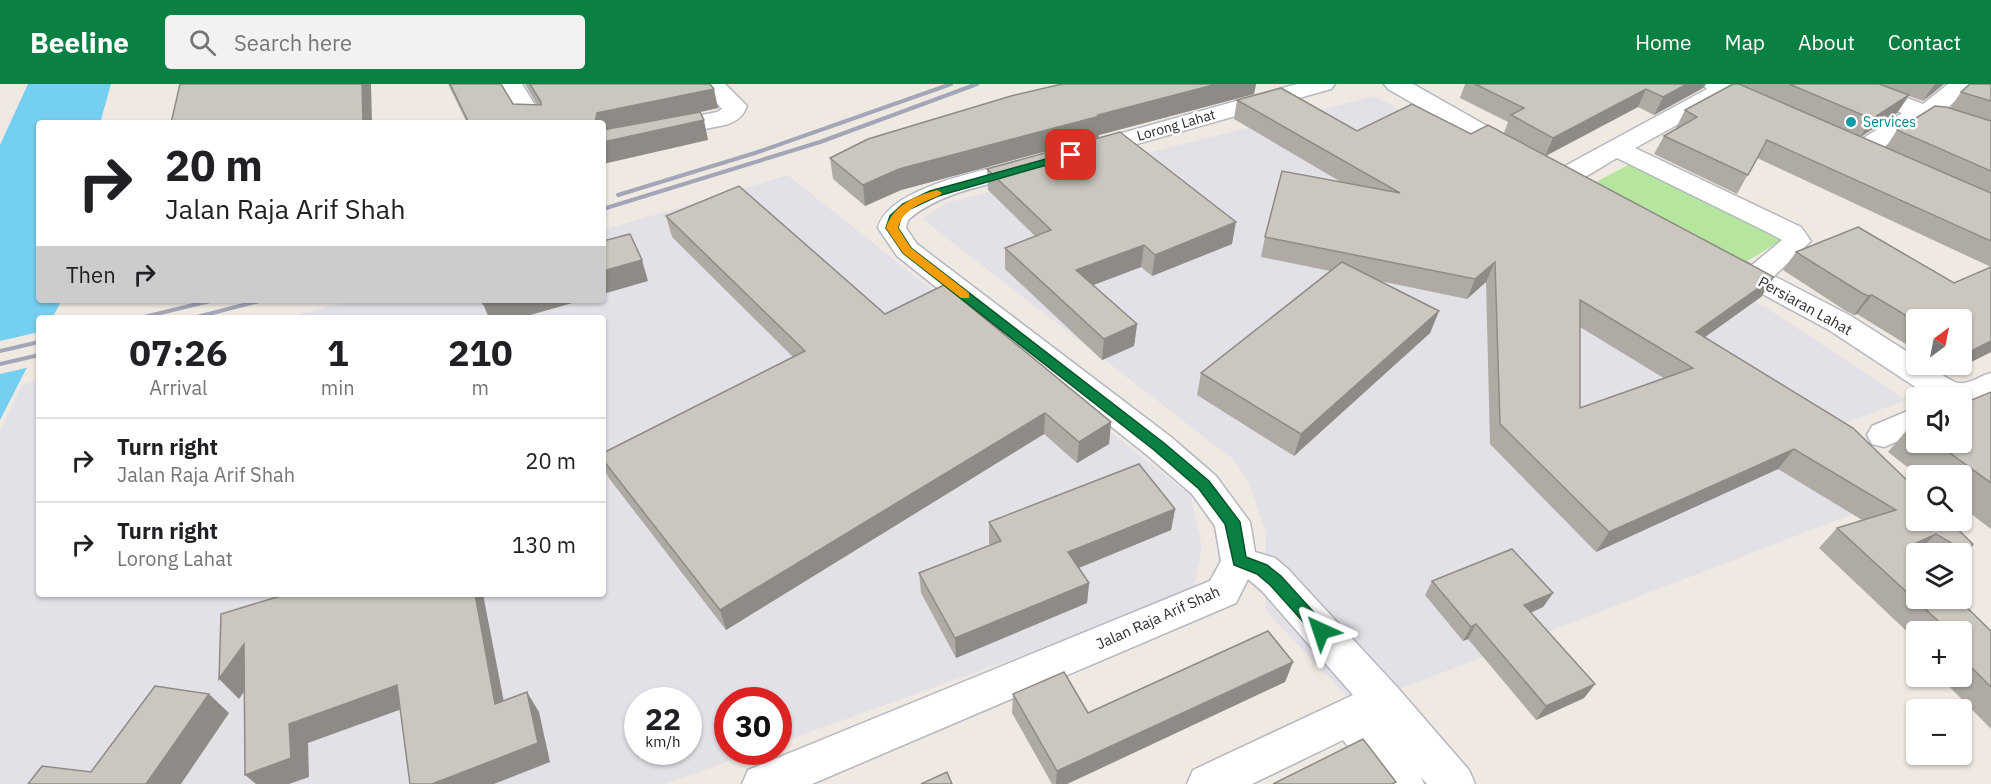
<!DOCTYPE html>
<meta charset="utf-8">
<style>
body{margin:0;font-family:"IBM Plex Sans",sans-serif;background:#f2f2f2;color:#202124;height:100vh;display:flex;flex-direction:column;font-size:22px;white-space:nowrap}
*{box-sizing:border-box;margin:0}
p{font-size:20px;color:#757577}
.icon{flex:none;width:33px;height:33px;fill:none;stroke:currentColor;stroke-width:2;stroke-linecap:round;stroke-linejoin:round}
.map{position:relative;flex:1;overflow:hidden}
.sheet{position:absolute;left:36px;top:231px;width:570px;height:282px;display:flex;flex-direction:column;background:#fff;border-radius:6px;box-shadow:0 2px 4px #0004}
.sheet>*{flex:none}
.guide{position:absolute;left:36px;top:36px;width:570px;height:183px;border-radius:6px;box-shadow:0 2px 4px #0004;background:#fff;color:#202124;overflow:hidden}
.needle{width:39px;rotate:32deg}
.buttons{position:absolute;left:1906px;top:225px;display:grid;gap:12px}
.buttons a{display:grid;place-items:center;width:66px;height:66px;border-radius:6px;background:#fff;box-shadow:0 2px 4px #0004;font-size:30px}
.speed{position:absolute;left:624px;top:603px;display:flex;gap:12px;font-size:30px;font-weight:700;text-align:center}
.speed>*{display:grid;place-content:center;width:78px;height:78px;border-radius:50%;background:#fff;box-shadow:0 2px 4px #0004;line-height:1}
.speed small{font-size:15px;font-weight:400}
.speed .limit{border:9px solid #d22;background:#fff;color:#111}
.pin{position:absolute;display:grid;place-items:center;width:51px;height:51px;color:#fff;margin:-26px;border-radius:12px;box-shadow:0 3px 9px #0006}
.me{position:absolute;width:66px;margin:-33px;rotate:318deg;stroke-linejoin:round;filter:drop-shadow(0 0 4px #0008)}
.turn{display:flex;align-items:center;gap:21px;height:126px;padding:0 30px;font-size:27px}
.turn .icon{width:78px;height:78px;stroke-width:2.5}
.turn b{display:block;font-size:42px;line-height:51px}
.then{display:flex;align-items:center;height:57px;padding:0 30px;background:#0003;gap:12px;font-size:22px}
.eta{display:flex;justify-content:space-evenly;align-items:center;height:102px;text-align:center}
.eta b{font-size:36px;font-weight:700;line-height:42px}
ul{padding:0;list-style:none}
li{display:flex;align-items:center;gap:18px;height:84px;padding:0 30px;border-top:2px solid #e0e0e0}
li div{flex:1}
li b{display:block;font-size:22px}
li em{font-style:normal}
header{display:flex;align-items:center;gap:36px;box-sizing:border-box;height:84px;padding:0 30px;background:#0b8043;color:#fff}
header strong{font-size:28px}
nav{display:flex;gap:33px;margin-inline-start:auto;font-size:21px}
.search{width:420px;height:54px;background:#f2f2f2;display:flex;align-items:center;gap:15px;box-sizing:border-box;padding:0 21px;border-radius:6px;color:#757577;font-size:22px}
.map>svg:first-child{display:block}
.industrial{fill:#e3e1e8;fill-rule:evenodd}
.green{fill:#b6e59e}
.water{fill:#75cff0}
.pier{fill:#efe9e1}
.lines{fill:none;stroke-linecap:round;stroke-linejoin:round}
.minor-casing{stroke:#b4b7c1;stroke-width:3}
.minor{fill:#fff;fill-rule:evenodd}
.rail{stroke:#a3a6b8;stroke-width:4}
.wall{fill:#afaba4;fill-rule:evenodd}
.shaded-wall{fill:#8e8b86}
.building{fill:#cbc7bf;stroke:#8e8b86;stroke-width:1.5;fill-rule:evenodd}
.route{fill:#0b8043;stroke:#07532c;stroke-width:1.5}
.slow{fill:#f59e0b}
.culture-dot{fill:#0f9aa8;stroke:#fff;stroke-width:2}
.labels{text-anchor:middle;stroke-width:5;stroke-linejoin:round;paint-order:stroke}
.far-culture-label{font-size:14px;fill:#0d838f;stroke:#fff;text-anchor:start}
.far-street-label{font-size:14px;fill:#2e2e2e;stroke:#fff}
.street-label{font-size:15px;fill:#2e2e2e;stroke:#fff}
</style>
<header>
<strong>Beeline</strong>
<div class="search"><svg class="icon" aria-label="search" viewBox="0 0 24 24"><circle cx="10" cy="10" r="6"/><path d="M15 15l6 6"/></svg>Search here</div>
<nav><a>Home</a><a>Map</a><a>About</a><a>Contact</a></nav>
</header>
<div class="map">
<svg width="1991" height="700" viewBox="0 0 1991 700">
<rect width="100%" height="100%" fill="#efe9e1"/>
<g class="industrial">
<path d="M1374,12l391,211 141,93 -73,28 -520,-316z"/>
<path d="M1303,30l551,346 63,29 -561,217 -91,-96 1,-78 -17,-49 -15,-23 -312,-241 24,-16z"/>
<path d="M788,91l403,321 11,52 -10,47 -413,148 -1,-43h-50v52h27l-91,32h-664v-353l22,-46 17,-5v214h564v-276h-319l71,-18h248v-70zM638,616h50v52h-50z"/>
</g>
<path class="green" d="M1634,78l149,77 -42,26 -149,-81z"/>
<path class="water" d="M28,0h83l-11,39h-61v177h23l-10,18h-13v26l-39,76v-275z"/>
<path class="pier" d="M39,248v18l-9,17 -30,7v-33z"/>
<g class="lines">
<defs>
<g id="minor">
<path d="M498,0h24l24,39h-24z"/>
<path d="M699,0h26l22,22c-4,11 -11,16 -22,19l-122,24v-14l114,-23 5,-3z"/>
<path d="M1297,0h38l-4,5 -237,67 -9,3 -9,-3 -4,-5 4,-5z"/>
<path d="M1384,0h29l111,63 4,5 -4,5 -9,3 -9,-3 -118,-68z"/>
<path d="M1702,0h31l39,18 4,5 -4,5 -8,2 -8,-2 -30,-14 -91,50 166,79 10,14 -37,35 77,40 66,42v6c18,0 33,22 47,19 9,-1 18,-8 27,-10v24l-23,9h-6v-8h-30l-103,-68 -111,-60 -4,-6 4,-6 10,-3 24,10 30,-25 -11,-6 -154,-76c-19,10 -43,31 -65,25l-4,-5 4,-5 155,-84z"/>
<path d="M1837,0h33l53,20 25,-20h26l-30,27 47,15v15l-57,-18 -12,-1 -51,33 -9,2 -9,-2 -3,-5 3,-5 49,-32 -61,-24z"/>
<path d="M1029,75l9,3 4,5 -4,5c-43,12 -96,18 -130,48l-2,8 11,16 254,193 45,39 34,46 5,30 20,6 13,11 109,118 72,83 6,14h-48l-6,-7 3,7h-47l-34,-44 -91,44h-65l6,-14 160,-75 -91,-104 -14,-12 -12,24 -424,181h-70l6,-14 462,-189 11,-20 -6,-35 -23,-32 -45,-39 -250,-199 -19,-28c10,-42 113,-59 151,-69z"/>
<path d="M1917,323v26l-33,14 -12,-3 -5,-9 5,-9z"/>
</g>
</defs>
<use href="#minor" class="minor-casing"/>
<use href="#minor" class="minor"/>
<g class="rail">
<path d="M618,111l137,-42 196,-69"/>
<path d="M603,125l217,-67 157,-58"/>
<path d="M140,234l74,-18"/>
<path d="M193,234l70,-18"/>
<path d="M0,267l39,-9"/>
<path d="M0,280l39,-9"/>
</g>
</g>
<g class="wall">
<path d="M448,0h53l12,20 24,1 -12,-21h185l8,24 -18,4 8,28 -105,-17h-136z"/>
<path d="M1062,0h194l-2,10 -155,41v2l-198,53 -36,16 -32,-27 -3,-21z"/>
<path d="M1465,0h241l-3,4 -49,27 -16,-8 -92,49 228,121 -13,20 -56,40 262,215 -5,4v-2h-45v44h41l-1,1 34,32v98l-52,-53h23v-44h-45v9l-98,-93 18,-20 25,-8 -84,-51 -182,83 -106,-108 -4,-162 -19,17 -87,-18 59,30 -9,22 -136,123 -97,-61 4,-22 129,-102 -69,-14 4,-20 76,-55 -107,-63 3,-19 120,31 114,3 55,12 -22,-13 4,-11 -48,-24zM1580,243l77,47 7,4 -84,30z"/>
<path d="M1733,0h211l-21,17 -14,-5 -12,17 -36,24 25,10 11,-17 53,-22 11,-16 30,-8v268l-40,20 -12,-8h23v-44h-45v31l-60,-37 -3,1 -8,-4 -63,-41 13,-18 158,31 37,-16 -234,-109 -20,36 -83,-40 10,-18 12,-7v-1l9,-18z"/>
<path d="M987,85l245,75 -80,32 -11,-9 -48,18 44,39 -3,22 -32,14 -97,-91v-21l30,-12 -47,-46z"/>
<path d="M666,132l219,98 226,108 -2,22 -32,19 -33,-29 -318,196 -118,-153 -5,-13v-11l190,-96 -121,-120z"/>
<path d="M1991,308v137l-29,-22v-31h-43l-31,-24 23,-27 6,-2v19h45z"/>
<path d="M1175,425l-4,21 -92,38 10,15 -2,20 -131,55 -35,-65 -2,-20 71,-28 -1,-2v-21z"/>
<path d="M1432,497l121,12 -10,14 -12,6 64,71 -11,14 -48,22 -68,-81 -5,2 -38,-46z"/>
<path d="M1293,578l-8,20 -218,102h-15l-40,-71 1,-19 75,19z"/>
</g>
<g class="shaded-wall">
<path d="M362,0h9l1,39h-9z"/>
<path d="M1217,0h39l-2,10 -155,41v2l-198,53 -36,16 -2,-21 36,-16 199,-54z"/>
<path d="M1687,0h19l-3,4 -49,27 9,-18z"/>
<path d="M1935,0h9l-21,17z"/>
<path d="M714,5l4,19 -115,25v-10h-8l2,-10z"/>
<path d="M1646,5l-8,18 -93,49 8,-18z"/>
<path d="M1909,11l-12,18 -37,24 12,-18z"/>
<path d="M704,36l4,20 -105,24v-22z"/>
<path d="M1236,138l-4,22 -80,32 3,-21z"/>
<path d="M1144,161l-3,22 -66,25 1,-22z"/>
<path d="M642,176l6,21 -45,13v-23z"/>
<path d="M1495,178l-9,20 -19,17 8,-20z"/>
<path d="M1774,193l-13,20 -77,55 12,-20z"/>
<path d="M1872,211l-15,19 -3,1 14,-19z"/>
<path d="M499,216h84l-63,18h-31l-6,-14z"/>
<path d="M1439,227l-9,22 -136,123 7,-22z"/>
<path d="M1137,240l-3,22 -32,14 2,-21z"/>
<path d="M1991,257v11l-40,20 6,-8h5v-5l5,-6z"/>
<path d="M1045,329l-1,21 -318,196 -6,-20z"/>
<path d="M1111,338l-2,22 -32,19 2,-21z"/>
<path d="M1794,365l-16,20 -182,83 13,-20z"/>
<path d="M1175,425l-4,21 -105,43 2,-21z"/>
<path d="M1936,450l-20,19 -2,-9z"/>
<path d="M1089,499l-2,20 -131,55 -1,-20z"/>
<path d="M1553,509l-10,14 -29,12 10,-14z"/>
<path d="M475,510h8l25,129 -13,-19z"/>
<path d="M1476,540l-8,15 -5,2 8,-14z"/>
<path d="M244,560l19,20 -24,35 -20,-20z"/>
<path d="M1293,578l-8,20 -218,102h-11l1,-13z"/>
<path d="M1595,600l-11,14 -48,22 10,-14z"/>
<path d="M397,601l16,20 -105,38 1,34 -20,7h-33l-11,-9 44,-51z"/>
<path d="M527,608l12,20 11,50 -56,22h-62z"/>
<path d="M209,610l20,19 -48,71h-35z"/>
</g>
<g class="building">
<path d="M180,0h182l1,39h-192z"/>
<path d="M450,0h51l12,20 28,1v-3l-11,-18h180l4,5 -117,24 -2,10h-126z"/>
<path d="M1062,0h155l-119,31 2,1 -201,53 -36,16 -33,-27 38,-19 143,-43z"/>
<path d="M1475,0h212l-24,13 -17,-8 -93,49 -42,-23 13,-7z"/>
<path d="M1733,0h6l252,109v48l-224,-101 -19,35 -84,-39 33,-19 -12,-7z"/>
<path d="M1789,0h90l30,11 -37,24z"/>
<path d="M1970,0h21v17l-30,-9z"/>
<path d="M1281,4l76,43 55,-27 59,30 17,-9 286,152 -78,55 157,96 64,62v30h31l25,24 -6,8 -31,-18 -22,10 11,10h-8v44h40l34,33v56l-29,-29v-26h-20l6,-2 -111,-102 59,-18 -102,-61 -185,83 -109,-108 -5,-162 -20,17 -210,-42 17,-66 118,22 -163,-93zM1580,216l113,68 -113,40z"/>
<path d="M1935,22l11,1 45,14v50l-94,-41z"/>
<path d="M700,28l4,8 -101,22v-12z"/>
<path d="M1120,48l116,90 -81,33 -11,-10 -68,25 61,54 -33,15 -99,-91 46,-18 -64,-61z"/>
<path d="M739,102l146,128 59,-29 167,137 -32,20 -34,-29 -325,197 -117,-150v-7l202,-102 -139,-135z"/>
<path d="M1858,143l96,56 37,-16v74l-24,12 -5,-4v-29h-45v2l-45,-27 -4,1 -8,-4 -64,-40z"/>
<path d="M630,150l12,26 -39,11v-30z"/>
<path d="M1342,178l97,49 -138,123 -100,-61z"/>
<path d="M482,216h17l-16,4z"/>
<path d="M1991,308v91l-56,-41h27v-38z"/>
<path d="M1917,339v7l-6,-5z"/>
<path d="M1139,380l36,45 -107,43 21,31 -134,55 -36,-65 82,-32 -12,-19z"/>
<path d="M1512,465l41,44 -29,12 71,79 -49,22 -70,-82 -5,3 -39,-46z"/>
<path d="M1962,502l5,5 -5,1z"/>
<path d="M287,510h188l20,110 32,-12 11,51 -106,41h-22l-13,-99 -108,39 2,34 -46,17 -1,-131 -25,35 2,-65z"/>
<path d="M1268,547l25,31 -236,109 -44,-77 51,-22 24,41z"/>
<path d="M155,602l54,8 -63,90h-118l14,-18 49,6z"/>
<path d="M1363,655l33,43 -4,2h-119z"/>
<path d="M947,688l5,12h-31z"/>
</g>
<path class="route" d="M1071,68l5,3 -1,2 -137,39 -28,13 -9,8 -3,11 13,20 253,195 45,38 31,41 6,35 21,8 14,11 46,51 2,4 -2,5 -6,2 -5,-2 -46,-51 -13,-11 -23,-9 -9,-41 -26,-35 -45,-39 -251,-197 -17,-25 4,-12 13,-12 27,-13z"/>
<path class="slow" d="M937,106l5,3 -2,2c-17,8 -37,13 -42,33l13,20 58,45v5h-8l-58,-45 -17,-25c7,-23 29,-32 51,-38z"/>
<circle class="culture-dot" cx="1851" cy="38" r="6"/>
<g class="labels">
<g class="far-culture-label">
<text x="1863" y="43">Services</text>
</g>
<g class="far-street-label">
<text transform="translate(1176 41) rotate(-16)" y="5">Lorong Lahat</text>
</g>
<g class="street-label">
<text transform="translate(1805 222) rotate(29)" y="5">Persiaran Lahat</text>
<text transform="translate(1158 534) rotate(-24)" y="5">Jalan Raja Arif Shah</text>
</g>
</g>
</svg>
<div class="buttons">
<a><svg class="needle" viewBox="-14 -14 28 28"><path d="M0-13l5 13h-10z" fill="#e53935"/><path d="M0 13l5-13h-10z" fill="#757577"/></svg></a>
<a><svg class="icon" aria-label="sound" viewBox="0 0 24 24"><path d="M4 9h4l5-4v14l-5-4H4zM17 9q2 3 0 6"/></svg></a>
<a><svg class="icon" aria-label="search" viewBox="0 0 24 24"><circle cx="10" cy="10" r="6"/><path d="M15 15l6 6"/></svg></a>
<a><svg class="icon" aria-label="layers" viewBox="0 0 24 24"><path d="M12 4l9 5-9 5-9-5zM3 14l9 5 9-5"/></svg></a>
<a>+</a>
<a>−</a>
</div>
<div class="speed"><div>22<small>km/h</small></div><div class="limit">30</div></div>
<div class="pin" style="left:1071px;top:71px;background:#d93025"><svg class="icon" aria-label="arrive" viewBox="0 0 24 24"><path d="M6 21V4h12l-3 4 3 4H6"/></svg></div>
<svg class="me" style="left:1321px;top:547px" viewBox="-20 -20 40 40"><path d="M0-17L14 15 0 8-14 15z" fill="#0b8043" stroke="#fff" stroke-width="4"/></svg>
<div class="guide">
<div class="turn"><svg class="icon" aria-label="right" viewBox="0 0 24 24"><path d="M7 20v-9h11M14 6l5 5-5 5"/></svg><div><b>20 m</b>Jalan Raja Arif Shah</div></div>
<div class="then">Then<svg class="icon" aria-label="right" viewBox="0 0 24 24"><path d="M7 20v-9h11M14 6l5 5-5 5"/></svg></div>
</div>
<section class="sheet">
<div class="eta">
<div><b>07:26</b><p>Arrival</p></div>
<div><b>1</b><p>min</p></div>
<div><b>210</b><p>m</p></div>
</div>
<ul>
<li><svg class="icon" aria-label="right" viewBox="0 0 24 24"><path d="M7 20v-9h11M14 6l5 5-5 5"/></svg><div><b>Turn right</b><p>Jalan Raja Arif Shah</p></div><em>20 m</em></li>
<li><svg class="icon" aria-label="right" viewBox="0 0 24 24"><path d="M7 20v-9h11M14 6l5 5-5 5"/></svg><div><b>Turn right</b><p>Lorong Lahat</p></div><em>130 m</em></li>
</ul>
</section>
</div>
